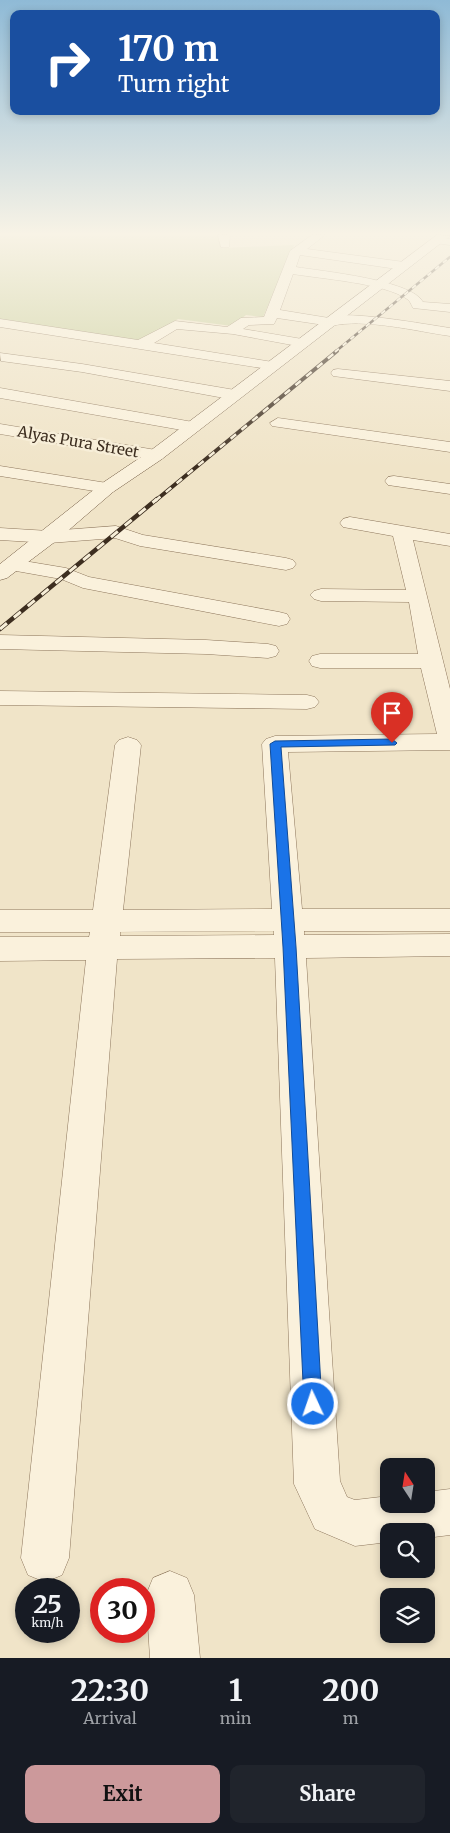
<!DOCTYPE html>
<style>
body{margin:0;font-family:Merriweather,serif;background:#20242c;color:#f1f3f6;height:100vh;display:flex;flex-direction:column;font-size:19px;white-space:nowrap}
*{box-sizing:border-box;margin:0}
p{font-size:16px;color:#9ea1a6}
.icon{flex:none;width:28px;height:28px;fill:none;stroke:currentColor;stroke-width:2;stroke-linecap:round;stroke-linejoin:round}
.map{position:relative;height:1658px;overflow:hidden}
.details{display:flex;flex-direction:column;background:#171b24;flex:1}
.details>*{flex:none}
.hud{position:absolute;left:10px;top:10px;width:430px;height:105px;border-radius:10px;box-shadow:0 2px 8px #0003;background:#1a4fa0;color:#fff;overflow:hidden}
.needle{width:32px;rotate:348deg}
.tools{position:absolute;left:380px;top:1458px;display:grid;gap:10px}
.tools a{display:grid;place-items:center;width:55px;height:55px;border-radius:10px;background:#171b24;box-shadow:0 2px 8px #0003;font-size:25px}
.speed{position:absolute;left:15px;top:1578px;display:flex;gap:10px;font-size:25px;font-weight:700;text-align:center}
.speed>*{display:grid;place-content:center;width:65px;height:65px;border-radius:50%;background:#171b24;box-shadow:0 2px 8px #0003;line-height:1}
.speed small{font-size:12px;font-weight:400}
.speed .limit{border:8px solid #d22;background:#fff;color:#111}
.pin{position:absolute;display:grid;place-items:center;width:42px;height:42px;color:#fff;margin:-51px -21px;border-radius:50% 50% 50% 0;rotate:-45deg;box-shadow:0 0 5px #0007}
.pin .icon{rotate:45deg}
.me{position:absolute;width:55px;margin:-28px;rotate:357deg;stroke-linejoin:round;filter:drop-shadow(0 0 4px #0008)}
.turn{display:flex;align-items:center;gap:18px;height:105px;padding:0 25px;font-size:22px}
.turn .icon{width:65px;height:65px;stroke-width:2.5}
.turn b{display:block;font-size:35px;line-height:42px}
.eta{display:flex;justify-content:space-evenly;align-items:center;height:85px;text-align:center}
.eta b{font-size:30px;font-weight:700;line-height:35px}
.primary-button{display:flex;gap:10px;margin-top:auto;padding:10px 25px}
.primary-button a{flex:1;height:58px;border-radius:10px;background:#cc999b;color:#111;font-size:20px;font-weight:700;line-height:58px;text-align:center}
.primary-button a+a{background:#20242c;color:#f1f3f6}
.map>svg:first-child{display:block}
.green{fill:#c9cf9b}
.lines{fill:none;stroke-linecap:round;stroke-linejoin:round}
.street-casing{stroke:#8d765c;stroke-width:1}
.secondary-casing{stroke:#6f573f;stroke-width:1}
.street{fill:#faf1dc;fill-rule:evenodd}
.secondary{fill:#faf1dc;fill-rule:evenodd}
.rail-far2-casing{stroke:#3d2e20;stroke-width:2.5}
.rail-far1-casing{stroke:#3d2e20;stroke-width:4}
.rail-casing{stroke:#3d2e20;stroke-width:4.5}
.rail-far2{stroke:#f7eed8;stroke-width:2;stroke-dasharray:5;stroke-linecap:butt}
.rail-far1{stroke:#f7eed8;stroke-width:2.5;stroke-dasharray:7;stroke-linecap:butt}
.rail{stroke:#f7eed8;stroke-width:3;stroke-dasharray:9;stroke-linecap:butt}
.route{fill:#1a73e8;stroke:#114b97}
.labels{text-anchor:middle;stroke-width:5;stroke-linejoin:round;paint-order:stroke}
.far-street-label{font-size:15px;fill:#3d2e20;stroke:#f7eed8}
</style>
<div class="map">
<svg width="450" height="1658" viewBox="0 0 450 1658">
<rect width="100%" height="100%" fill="#f0e4c8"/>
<path class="green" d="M0,235h221l2,13 71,-3 -31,72 -17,-2 -14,11 -54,-7 -36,22 -142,-21z"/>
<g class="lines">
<defs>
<g id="street">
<path d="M218,235h12l-1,12h-8z"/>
<path d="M312,235h13l-18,14 97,13 6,4 -6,4 -104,-15 -4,12c25,4 116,13 127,35l27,2v8l-37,-4c-2,-4 -3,-7 -6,-9 -23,-16 -85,-20 -114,-25l-13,36 49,8c14,-9 100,7 121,10v8c-35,-5 -86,-18 -119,-10l-54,-8 -3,6 -25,1 -6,4 65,11 2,3 -2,3 -5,1 -70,-13 -56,-5 -23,14 125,20 2,3 -7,4 -274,-43v-8l138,21 37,-19 52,6 14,-9 23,-1 26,-66z"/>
<path d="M438,238l12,1v6l-16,-2 -2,-2z"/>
<path d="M0,353l82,11 153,26 8,5 -8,5 -153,-28 -81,-11z"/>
<path d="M338,369l112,12v10l-117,-15 -2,-3 2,-3z"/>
<path d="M0,388l193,34 6,2 2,3 -2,3 -6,2 -193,-34z"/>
<path d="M278,418l172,24v10l-178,-26 -2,-3z"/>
<path d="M0,424l162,27 3,4 -3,4 -6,1 -156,-26z"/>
<path d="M0,466l107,17 6,1 3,4 -3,4 -6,1 -107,-17z"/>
<path d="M394,476l56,8v10l-62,-9 -3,-4 3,-4z"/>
<path d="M350,517l100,17v12l-37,-6 37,149v61l-162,2 14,157h148v22h-146v4l146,-1v22l-144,2 34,523 7,16 8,3 34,-4v8h37v-12l24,-3v46l-24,3v-7h-37v11l-34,4 -40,-17 -21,-45 -19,-526 -158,1 -48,599 -7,17 -17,7 -17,-7 -7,-17 65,-598 -86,1v-24h89l1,-5h-90v-22h93l22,-165 4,-5 9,-3 9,3 4,5 -18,165 149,-1 -10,-165 4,-5 9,-3 162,-2 -16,-66h-101l-8,-2 -3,-5 3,-5 8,-2h98l-9,-52 -88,-1 -7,-2 -4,-4 4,-4 7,-2 85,1 -13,-54 -50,-9 -3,-4 3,-4zM274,931v4l-154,1v-4z"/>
<path d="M116,526l27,9 143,23 7,2 3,4 -3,4 -7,2 -146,-24 -25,-8 -66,5 -49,-3v-12l49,3z"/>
<path d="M12,559l54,9 23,9 190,35 8,2 3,5 -3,5 -8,2 -196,-38 -22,-9 -56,-10 -3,-4 3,-4z"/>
<path d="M0,635l206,5 62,4 8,2 3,5 -3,5 -8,2 -62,-4 -206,-5z"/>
<path d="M0,691l307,4 8,2 4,5 -4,5 -8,2 -307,-4z"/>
<path d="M170,1571l17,7 7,17 6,63h-50l-4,-63 7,-17z"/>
</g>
<path id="secondary" d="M437,235l13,1 -288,223 -49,33 -57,49 -49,37 -7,2v-16l101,-80 49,-33z"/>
</defs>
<use href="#street" class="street-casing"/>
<use href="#secondary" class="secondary-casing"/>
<use href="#street" class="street"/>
<use href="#secondary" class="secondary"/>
<defs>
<path id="rail-far2" d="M335,352l115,-95"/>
<path id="rail-far1" d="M155,501l182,-150"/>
<path id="rail" d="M0,629l157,-130"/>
</defs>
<use href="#rail-far2" class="rail-far2-casing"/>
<use href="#rail-far1" class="rail-far1-casing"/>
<use href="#rail" class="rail-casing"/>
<use href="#rail-far2" class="rail-far2"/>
<use href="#rail-far1" class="rail-far1"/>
<use href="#rail" class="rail"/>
</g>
<linearGradient id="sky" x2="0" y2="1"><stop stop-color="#8fbad6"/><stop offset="0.5" stop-color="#f8f3e6"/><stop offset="1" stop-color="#f8f3e6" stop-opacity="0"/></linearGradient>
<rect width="450" height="468" fill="url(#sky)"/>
<path class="route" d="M392,739l5,4 -2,2 -114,2 15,200 26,457 -2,6 -7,3 -6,-3 -3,-6 -21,-457 -13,-203 5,-3z"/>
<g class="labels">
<g class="far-street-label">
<text transform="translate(78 442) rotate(10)" y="5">Alyas Pura Street</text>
</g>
</g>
</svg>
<div class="tools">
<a><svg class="needle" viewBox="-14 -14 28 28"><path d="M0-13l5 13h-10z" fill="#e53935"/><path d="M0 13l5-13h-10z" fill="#9ea1a6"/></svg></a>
<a><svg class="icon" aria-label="search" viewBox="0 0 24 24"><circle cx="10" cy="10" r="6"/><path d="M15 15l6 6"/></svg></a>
<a><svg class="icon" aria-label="layers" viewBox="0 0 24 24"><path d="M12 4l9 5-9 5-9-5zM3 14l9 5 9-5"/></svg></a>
</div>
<div class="speed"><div>25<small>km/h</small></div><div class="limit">30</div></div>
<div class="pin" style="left:392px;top:743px;background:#d93025"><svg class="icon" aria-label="arrive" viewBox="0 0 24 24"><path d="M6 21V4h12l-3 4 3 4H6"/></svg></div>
<svg class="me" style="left:313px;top:1404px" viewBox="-20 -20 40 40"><circle r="17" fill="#1a73e8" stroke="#fff" stroke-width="3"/><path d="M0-11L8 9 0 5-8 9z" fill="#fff"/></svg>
<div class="hud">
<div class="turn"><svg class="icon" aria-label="right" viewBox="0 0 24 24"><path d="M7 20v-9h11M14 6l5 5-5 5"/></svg><div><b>170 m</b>Turn right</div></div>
</div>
</div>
<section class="details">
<div class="eta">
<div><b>22:30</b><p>Arrival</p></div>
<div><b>1</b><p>min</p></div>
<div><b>200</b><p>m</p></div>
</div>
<div class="primary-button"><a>Exit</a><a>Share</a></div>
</section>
